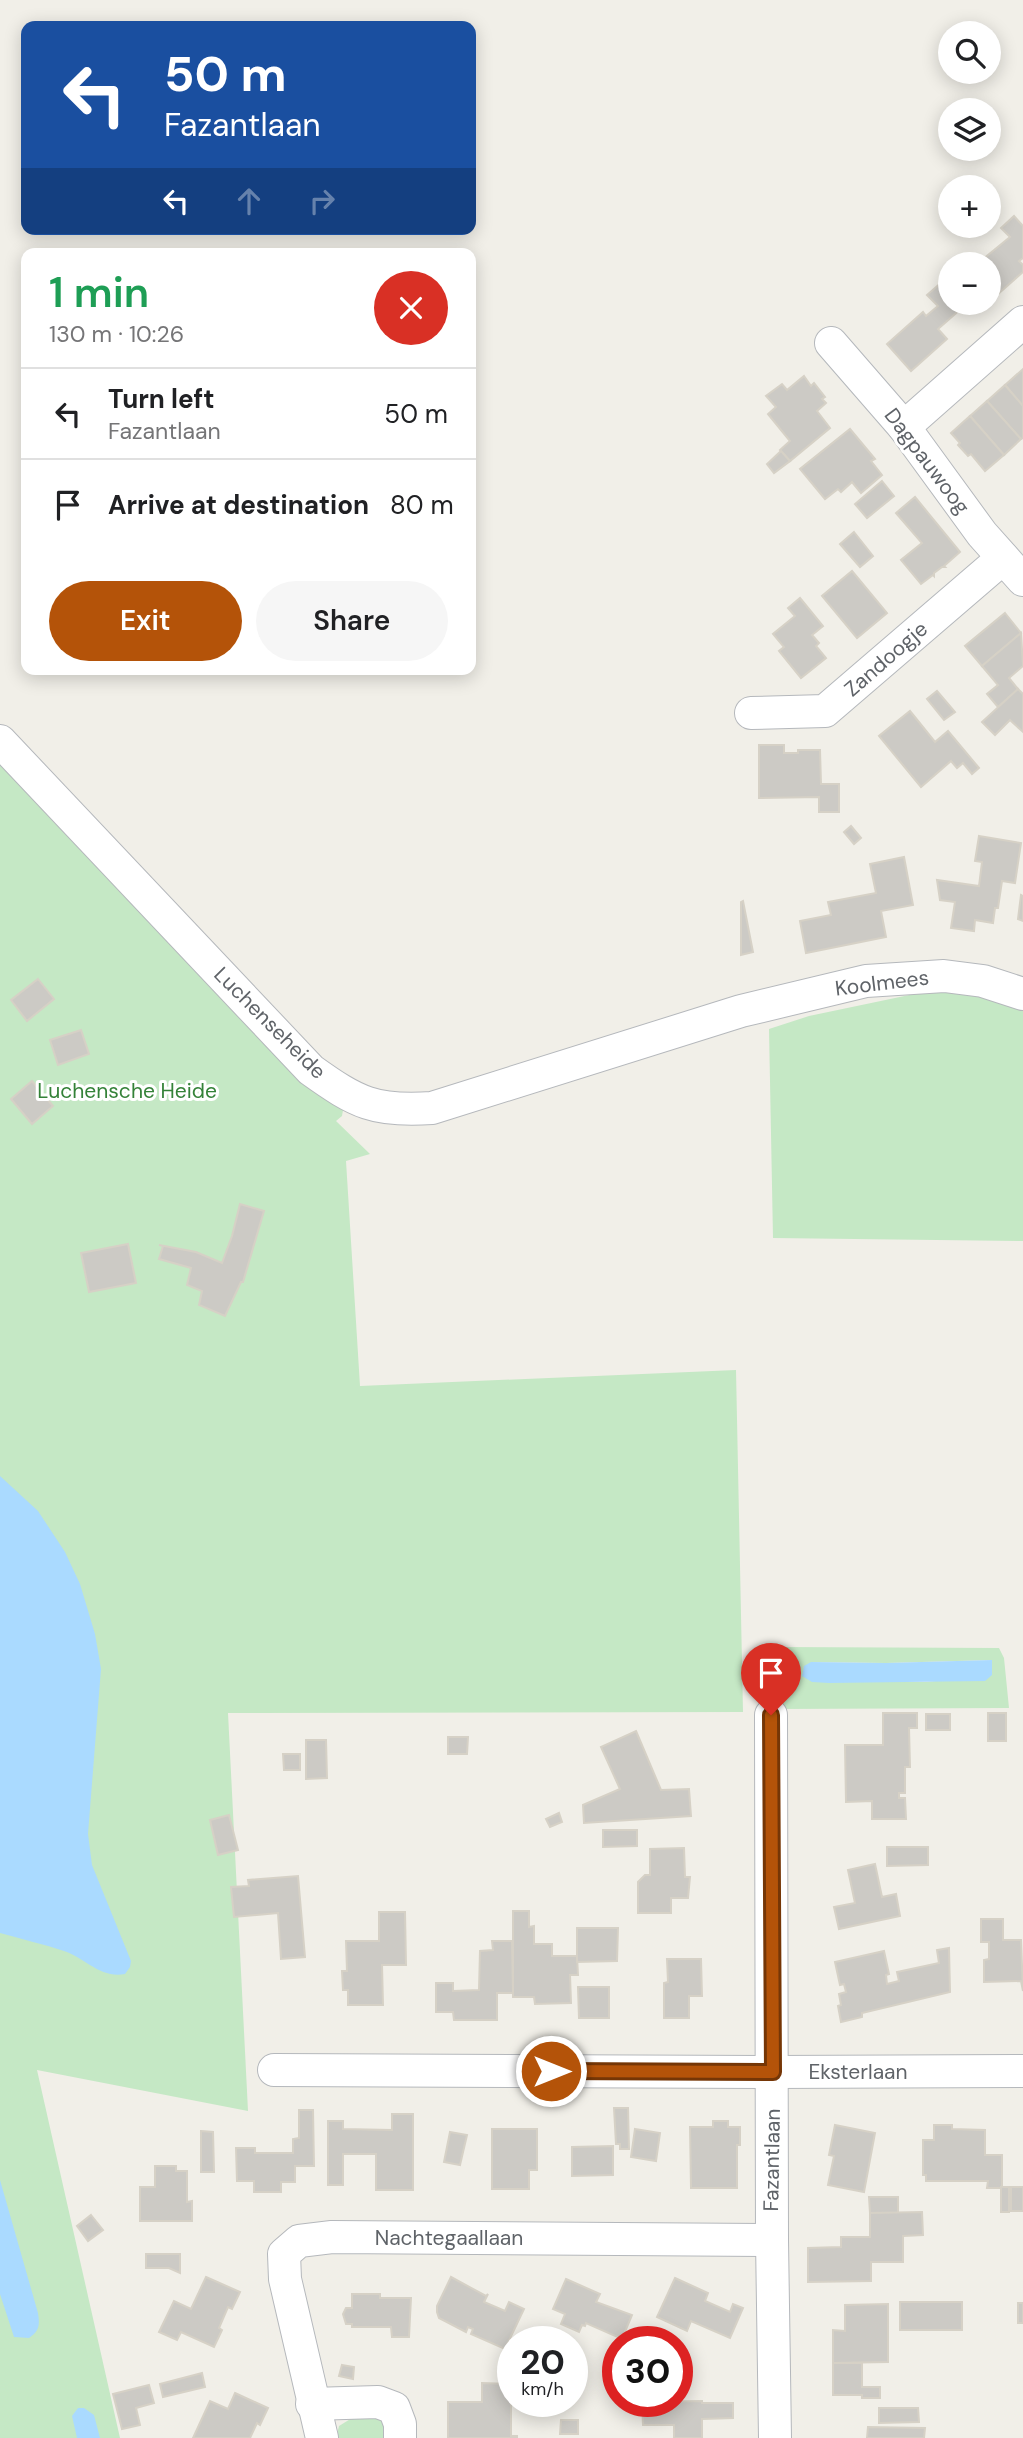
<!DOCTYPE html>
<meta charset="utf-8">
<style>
body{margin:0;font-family:"DM Sans",sans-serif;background:#f6f6f6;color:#202124;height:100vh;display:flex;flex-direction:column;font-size:26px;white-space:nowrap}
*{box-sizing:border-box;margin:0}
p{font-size:23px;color:#757577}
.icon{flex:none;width:38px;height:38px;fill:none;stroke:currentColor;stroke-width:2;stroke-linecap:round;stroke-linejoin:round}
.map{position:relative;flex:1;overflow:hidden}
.drawer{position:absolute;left:21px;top:248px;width:455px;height:427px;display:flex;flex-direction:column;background:#fff;border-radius:14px;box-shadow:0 4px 18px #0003}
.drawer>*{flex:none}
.hud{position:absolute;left:21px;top:21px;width:455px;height:214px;border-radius:14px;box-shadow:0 4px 18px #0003;background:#1a4fa0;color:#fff;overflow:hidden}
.tools{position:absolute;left:938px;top:21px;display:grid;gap:14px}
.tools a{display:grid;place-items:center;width:63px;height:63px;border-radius:50%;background:#fff;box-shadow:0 4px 18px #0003;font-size:35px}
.speed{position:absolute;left:497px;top:2326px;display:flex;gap:14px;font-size:35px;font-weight:700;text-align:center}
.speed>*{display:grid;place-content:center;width:91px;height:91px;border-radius:50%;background:#fff;box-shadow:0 4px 18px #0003;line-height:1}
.speed small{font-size:18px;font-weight:400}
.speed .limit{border:10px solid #d22;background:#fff;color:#111}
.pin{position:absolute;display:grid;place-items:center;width:60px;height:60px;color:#fff;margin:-72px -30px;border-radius:50% 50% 50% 0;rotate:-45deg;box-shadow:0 0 7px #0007}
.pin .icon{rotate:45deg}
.me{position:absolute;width:77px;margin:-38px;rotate:90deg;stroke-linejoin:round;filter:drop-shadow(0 0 5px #0008)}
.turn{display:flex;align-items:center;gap:24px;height:147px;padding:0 28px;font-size:32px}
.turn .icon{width:91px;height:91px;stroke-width:2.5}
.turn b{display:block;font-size:49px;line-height:60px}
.lanes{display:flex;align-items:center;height:66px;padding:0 28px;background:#0003;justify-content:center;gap:35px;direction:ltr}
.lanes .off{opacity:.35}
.round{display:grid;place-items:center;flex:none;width:74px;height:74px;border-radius:37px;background:#f6f6f6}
.summary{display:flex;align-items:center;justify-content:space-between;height:119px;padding:0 28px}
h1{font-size:42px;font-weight:600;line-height:52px;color:#1e9e55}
.cta{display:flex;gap:14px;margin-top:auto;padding:14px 28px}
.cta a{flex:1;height:80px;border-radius:42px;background:#b45309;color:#fff;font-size:28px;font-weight:600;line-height:80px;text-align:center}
.cta a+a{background:#f6f6f6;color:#202124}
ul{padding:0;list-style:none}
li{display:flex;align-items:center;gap:21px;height:91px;padding:0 28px;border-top:2px solid #e0e0e0}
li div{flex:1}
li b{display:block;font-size:26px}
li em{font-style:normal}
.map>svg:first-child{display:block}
.green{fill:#c5e8c5;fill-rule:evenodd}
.water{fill:#aadaff}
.building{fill:#cccac5;stroke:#d6d1c6;stroke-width:2}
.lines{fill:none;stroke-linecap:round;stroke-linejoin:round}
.minor-casing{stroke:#b5b8bc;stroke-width:34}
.minor{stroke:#fff;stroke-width:32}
.route-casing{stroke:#753606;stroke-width:18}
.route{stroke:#b45309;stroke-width:12}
.labels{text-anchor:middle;stroke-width:6;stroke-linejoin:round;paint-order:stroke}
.street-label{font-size:21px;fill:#5f6368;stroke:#fff}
.park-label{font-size:21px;fill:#348238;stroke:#fff}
</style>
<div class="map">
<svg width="1023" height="2438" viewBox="0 0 1023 2438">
<rect width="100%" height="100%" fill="#f1efe8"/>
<g class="green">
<path d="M0,752l336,349 7,9 -1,6 -6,5 34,33 -24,7 14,225 376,-16 7,342 -515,1 20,398 -211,-41 83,368h-120z"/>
<path d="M938,989l57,11 28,10v231l-250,-3 -4,-209 40,-13z"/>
<path d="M779,1647l220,1 5,10 5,50 -230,1zM991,1660l1,15 -66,7h-114l-1,-20 75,1z"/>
<path d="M352,2418c24,1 31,-5 38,20h-54l3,-12z"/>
</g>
<g class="water">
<path d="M0,1476l38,35 27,41 15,32 15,50 6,35 -13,165 4,31 39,96 -1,6 -5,7c-24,5 -40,-16 -61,-23 -21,-7 -43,-12 -64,-18z"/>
<path d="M992,1660v15l-7,6 -156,2 -17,-1 -10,-6 2,-10 7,-4 75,1z"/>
<path d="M0,2180l38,133c2,13 1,18 -9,25l-15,-1 -14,-43z"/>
<path d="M78,2408h6l10,7 6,23h-23l-5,-22z"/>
</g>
<g class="building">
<path d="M1014,216l9,10v32l-4,3 4,4v7l-34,30v-38h-12l33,-27 -9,-9z"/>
<path d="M942,282l8,10v11h10l3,4 -25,22 9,10 -36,32 -24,-27 36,-32 3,4 12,-10 -11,-11z"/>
<path d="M1023,369v37l-18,-21z"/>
<path d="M804,376l7,10 3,-3 11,14 -3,2 4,4 -9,8 13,17 -40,33 -10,-11 10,-9 -22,-27 8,-7 -10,-11 16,-12 5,6z"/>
<path d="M1005,385l18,21v32l-2,1 -34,-38z"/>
<path d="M987,401l34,38 -17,16 -34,-39z"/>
<path d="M970,416l34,39 -19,16 -14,-17 -3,2 -10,-11 2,-2 -9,-10z"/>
<path d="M850,429l25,30 -4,2 11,14 -21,18 -9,-11 -11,10 -3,-3 -13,10 -25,-30z"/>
<path d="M781,451l9,10 -16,12 -7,-9z"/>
<path d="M882,481l12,15 -27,22 -12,-14z"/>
<path d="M915,497l45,55 -16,14 1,1h-3l-8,6v3l-1,-1 -12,9 -20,-24 21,-17 -26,-30z"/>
<path d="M854,532l19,24 -13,11 -20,-23z"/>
<path d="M852,571l35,42 -30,25 -35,-42z"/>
<path d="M800,598l23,28 -11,9 7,8 -3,3 10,12 -25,20 -22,-27 5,-4 -11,-13 22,-18 -7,-8z"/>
<path d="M1005,613l16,20 -39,33 -17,-20z"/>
<path d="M1021,633l2,33 -14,12 9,11 -20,18 -11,-13 11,-9 -16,-19z"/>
<path d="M1018,689l5,5v38l-13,-12 -15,15 -13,-13z"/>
<path d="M937,691l18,21 -11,8 -17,-21z"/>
<path d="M910,711l25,31 13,-11 31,37 -7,6 -9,-11 -6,5 -6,-7 -30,26 -42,-51z"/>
<path d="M759,745h25v8h14v-3h22l1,34h18v28h-20v-15l-60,1z"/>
<path d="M851,826l10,12 -7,6 -10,-12z"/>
<path d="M979,836l42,7 -6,40 -13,-2 -4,27h-3l-2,15 -18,-3 -1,11 -23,-3 4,-26 -15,-2 -3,-20 42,6 3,-24 -7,-1z"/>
<path d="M904,857l9,48 -32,6 5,26 -80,16 -6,-32 31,-6 -3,-13 48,-9 -6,-29z"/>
<path d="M1021,895l2,1v25l-5,-2z"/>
<path d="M743,901l10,51 -12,3v-53z"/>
<path d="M38,979l16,20 -27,22 -16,-21z"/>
<path d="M81,1030l8,24 -31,11 -8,-25z"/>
<path d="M32,1081l21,25 -21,18 -21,-25z"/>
<path d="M240,1204l24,7 -21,71h-2l-16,34 -26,-11 3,-14 -15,-6 4,-17 -32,-9 4,-13 -4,-1 37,7 26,11 10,-27z"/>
<path d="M128,1244l8,39 -47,9 -8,-39z"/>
<path d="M883,1713h34v15h-8l1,39h-5v26h-6v5h6l1,21h-34v-18l-26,1 -1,-57h38z"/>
<rect x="988" y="1713" width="18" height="28"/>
<rect x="926" y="1714" width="24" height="16"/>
<path d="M636,1731l25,59 28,-1 2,27 -107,7 -1,-18 37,-16 -19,-42z"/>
<path d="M448,1737h20l-1,17h-19z"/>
<path d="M306,1740h20l1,38 -21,1z"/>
<path d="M283,1754h17v16h-16z"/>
<path d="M559,1813l3,9 -12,5 -4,-8z"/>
<path d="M229,1815l9,35 -20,5 -8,-35z"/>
<path d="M603,1830h34v16l-34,1z"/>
<path d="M887,1847h41v18l-41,1z"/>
<path d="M684,1848l1,29h5l-2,21h-17v15h-33v-31l7,-7h5v-26z"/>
<path d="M875,1864l7,33 14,-3 4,22 -61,13 -5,-22 21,-4 -7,-33z"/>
<path d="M298,1876l7,81 -24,2 -3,-46 -44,4 -3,-30 18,-1 -1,-6z"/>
<path d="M513,1911h16v16l5,-1v18h18v12h25l1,19h-8l1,28 -36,1 -1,-7h-21z"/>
<path d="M379,1912h26l1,53h-24l1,40h-35v-15h-5l-1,-19h5l-1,-30h33z"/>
<path d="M981,1919h22v21h18l2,51 -2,-10 -37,1v-22l5,-1v-17h-8z"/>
<path d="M577,1928h41l-1,33 -40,1z"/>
<path d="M492,1941h20l1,52h-16v27h-43l-1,-8h-17v-29h17v8l26,-1 1,-39 13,-1z"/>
<path d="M949,1948l1,44 -88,21v4l-21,5 -3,-16 3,-1 -2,-11 7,-2 -2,-8 -4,1 -5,-23 49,-11 5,23 -3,1 1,9 12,-3 -2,-9 42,-9 -2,-13z"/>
<path d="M667,1959h34l1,37h-13v22h-25v-35l4,-1z"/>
<path d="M578,1987h31v31h-30z"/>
<path d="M614,2108h14l1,41h-9v-5h-4z"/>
<path d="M299,2110h14l1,56h-19v16h-14v10h-27v-11h-17l-1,-33h19v5h38v-14l6,-1z"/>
<path d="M392,2114h21v76h-37v-36h-33v31h-15v-64h15v8l49,1z"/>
<path d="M713,2121h15v6h12v18h-3v43h-46l-1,-61h23z"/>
<path d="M835,2125l40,8 -11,59 -36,-7 6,-29 -5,-1z"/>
<path d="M934,2125h18v4l33,1v25h17v33h-15l1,-7h-62v-6h-3v-35h11z"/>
<path d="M492,2129h45v41h-8v19h-37z"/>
<path d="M635,2129l25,4 -4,28 -25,-4z"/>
<path d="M201,2131l12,1 1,40h-13z"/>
<path d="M450,2132l17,3 -7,30 -16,-3z"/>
<path d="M613,2146v29l-41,1v-29z"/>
<path d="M155,2166h21v5h11v31l5,-1v20h-52v-34h15z"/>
<rect x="1001" y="2187" width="8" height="25"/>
<rect x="1011" y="2187" width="12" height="24"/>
<path d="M869,2197h29v16h-28z"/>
<path d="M922,2212l1,23 -20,1v26h-32v19l-63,1v-34l33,-1v-10h29v-24z"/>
<path d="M91,2215l12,15 -15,11 -11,-15z"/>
<path d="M146,2254h34v19l-11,-5h-23z"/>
<path d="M206,2277l34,15 -8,17 -4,-2 -9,21 3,2 -8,17 -33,-15 -4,8 -18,-8 15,-31 17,8z"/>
<path d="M451,2277l35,19 2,-2 -4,8 21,9 4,-9 15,7 -19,40 -34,-15 2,-5 -5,-2 -2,5 -27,-14 -2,-6v-6z"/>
<path d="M675,2278l33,15 -3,8 25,11 3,-8 10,4 -13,30 -39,-17 -4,10 -30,-14z"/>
<path d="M566,2279l34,15 -4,8 36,13 -10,24 -36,-16 -1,3 -3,-1 -3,7 -18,-8 4,-10 -12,-5z"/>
<path d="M352,2294h28v4h31l-2,39h-17l-1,-10h-39v-3h-6l-3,-10 3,-6h6z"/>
<rect x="900" y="2302" width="62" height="28"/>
<rect x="1018" y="2303" width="5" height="20"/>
<path d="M888,2304v58l-55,1v-33l12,1v-26z"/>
<path d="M833,2363h29v24h18v11h-18v-3h-29z"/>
<path d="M342,2365l12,2 -1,12 -14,-3z"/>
<path d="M202,2373l3,14 -42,10 -3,-13z"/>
<path d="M482,2383l29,1v52h6v2h-69v-36h34z"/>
<path d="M149,2385l5,18 -18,5 4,17 -18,4 -9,-35z"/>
<path d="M235,2393l33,15 -8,17 -3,-2 -7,15h-57l17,-37 18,8z"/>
<path d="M702,2401v2h31v15l-31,1v19h-28v-13h-31l-1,-23z"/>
<path d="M879,2408h39l1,14 -40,1z"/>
<path d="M561,2420h17v14h-18z"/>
<path d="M868,2427l57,1 -1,10h-57z"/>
</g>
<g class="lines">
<defs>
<g id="minor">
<path d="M831,343l73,84 78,107 41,46"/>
<path d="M904,427l119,-105"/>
<path d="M751,713l74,-2 178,-153"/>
<path d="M0,741l311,329c46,33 64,42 121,38l309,-97 125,-30 78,-5 39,5 40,13"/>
<path d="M771,1715l1,525 3,198"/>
<path d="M274,2070l499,2 250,-1"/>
<path d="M312,2404l66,-2 16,6 6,16v14"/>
<path d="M322,2438l-37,-159 -1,-25 15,-13 33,-4 440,3"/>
</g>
</defs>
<use href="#minor" class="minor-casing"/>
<use href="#minor" class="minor"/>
</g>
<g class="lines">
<defs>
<path id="route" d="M551,2071l222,1 -2,-357"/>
</defs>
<use href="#route" class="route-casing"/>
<use href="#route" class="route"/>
</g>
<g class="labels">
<g class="street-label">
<text transform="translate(927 461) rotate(53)" y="7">Dagpauwoog</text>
<text transform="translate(886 659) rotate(-41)" y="7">Zandoogje</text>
<text transform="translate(882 983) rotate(-7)" y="7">Koolmees</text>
<text transform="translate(270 1023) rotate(45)" y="7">Luchenseheide</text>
<text x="858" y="2079">Eksterlaan</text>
<text transform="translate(772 2160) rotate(-89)" y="7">Fazantlaan</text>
<text x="449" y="2245">Nachtegaallaan</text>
</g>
<g class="park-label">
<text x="127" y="1098">Luchensche Heide</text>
</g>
</g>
</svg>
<div class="tools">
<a><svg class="icon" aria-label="search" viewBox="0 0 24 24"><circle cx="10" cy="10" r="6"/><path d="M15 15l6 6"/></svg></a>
<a><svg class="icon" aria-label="layers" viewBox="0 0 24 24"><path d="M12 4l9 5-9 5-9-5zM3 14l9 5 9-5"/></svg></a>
<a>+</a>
<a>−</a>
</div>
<div class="speed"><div>20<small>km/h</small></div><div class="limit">30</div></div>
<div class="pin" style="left:771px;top:1715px;background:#d93025"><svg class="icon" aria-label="arrive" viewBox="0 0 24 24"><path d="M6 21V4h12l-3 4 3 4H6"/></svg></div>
<svg class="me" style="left:551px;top:2071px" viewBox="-20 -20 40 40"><circle r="17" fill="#b45309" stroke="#fff" stroke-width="3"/><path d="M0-11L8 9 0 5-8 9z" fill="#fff"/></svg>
<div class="hud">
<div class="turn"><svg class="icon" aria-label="left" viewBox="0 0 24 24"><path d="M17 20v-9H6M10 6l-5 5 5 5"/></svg><div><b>50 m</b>Fazantlaan</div></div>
<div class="lanes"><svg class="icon" aria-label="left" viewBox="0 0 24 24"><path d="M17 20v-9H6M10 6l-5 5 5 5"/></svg><svg class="icon off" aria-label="ahead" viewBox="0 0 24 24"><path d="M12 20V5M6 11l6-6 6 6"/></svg><svg class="icon off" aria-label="right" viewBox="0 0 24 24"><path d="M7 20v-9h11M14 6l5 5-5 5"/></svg></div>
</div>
<section class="drawer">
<div class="summary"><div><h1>1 min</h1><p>130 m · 10:26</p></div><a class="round" style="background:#d93025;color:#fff"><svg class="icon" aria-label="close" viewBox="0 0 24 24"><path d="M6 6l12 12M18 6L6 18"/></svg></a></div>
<ul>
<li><svg class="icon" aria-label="left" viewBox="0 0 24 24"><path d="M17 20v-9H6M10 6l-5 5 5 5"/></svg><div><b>Turn left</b><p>Fazantlaan</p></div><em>50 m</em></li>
<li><svg class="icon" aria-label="arrive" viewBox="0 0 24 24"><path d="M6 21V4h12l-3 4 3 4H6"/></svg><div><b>Arrive at destination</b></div><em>80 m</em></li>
</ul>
<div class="cta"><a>Exit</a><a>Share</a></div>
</section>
</div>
